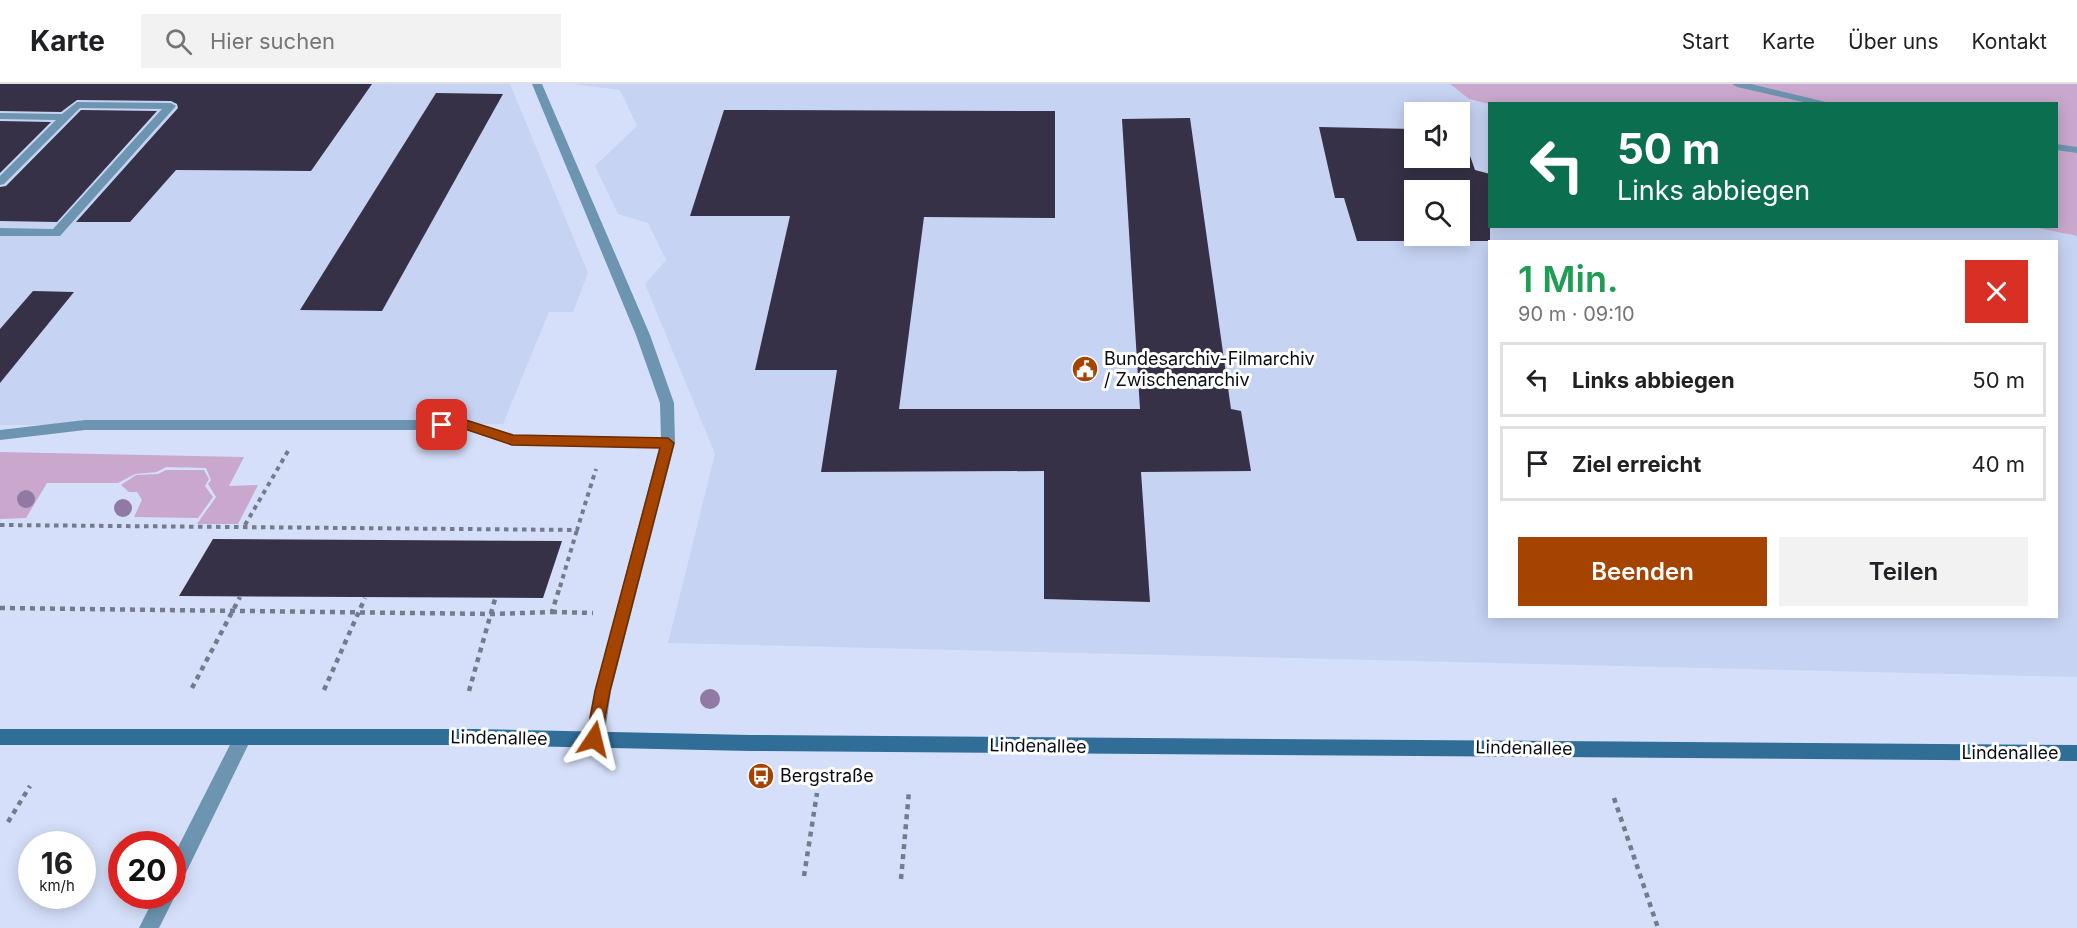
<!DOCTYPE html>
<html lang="de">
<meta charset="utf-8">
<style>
body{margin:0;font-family:Inter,sans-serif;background:#f2f2f2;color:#202124;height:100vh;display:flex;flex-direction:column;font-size:22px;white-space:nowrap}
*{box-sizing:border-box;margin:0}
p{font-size:20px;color:#757577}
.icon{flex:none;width:33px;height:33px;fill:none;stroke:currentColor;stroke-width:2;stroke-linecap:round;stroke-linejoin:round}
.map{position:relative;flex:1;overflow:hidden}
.panel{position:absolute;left:1488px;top:156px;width:570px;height:378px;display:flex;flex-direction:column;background:#fff;border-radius:0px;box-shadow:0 3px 15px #0003}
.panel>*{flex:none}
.hud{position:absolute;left:1488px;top:18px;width:570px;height:126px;border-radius:0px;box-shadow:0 3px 15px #0003;background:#0b6e4f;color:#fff;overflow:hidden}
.buttons{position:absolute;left:1404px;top:18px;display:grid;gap:12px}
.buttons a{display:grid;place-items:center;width:66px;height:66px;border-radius:0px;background:#fff;box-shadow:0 3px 15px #0003;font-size:30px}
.speed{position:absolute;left:18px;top:747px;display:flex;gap:12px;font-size:30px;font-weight:700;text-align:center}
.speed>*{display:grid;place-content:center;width:78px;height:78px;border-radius:50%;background:#fff;box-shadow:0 3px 15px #0003;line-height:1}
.speed small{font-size:15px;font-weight:400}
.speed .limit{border:9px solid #d22;background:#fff;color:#111}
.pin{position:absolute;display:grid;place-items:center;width:51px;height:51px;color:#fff;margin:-26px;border-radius:12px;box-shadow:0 3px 9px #0006}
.me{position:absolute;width:66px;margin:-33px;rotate:10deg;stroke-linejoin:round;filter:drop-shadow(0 0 4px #0008)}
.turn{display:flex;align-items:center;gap:21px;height:126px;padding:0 30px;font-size:27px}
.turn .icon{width:78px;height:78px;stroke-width:2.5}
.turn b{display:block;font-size:42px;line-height:51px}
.round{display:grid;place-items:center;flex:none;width:63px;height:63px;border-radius:0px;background:#f2f2f2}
.headline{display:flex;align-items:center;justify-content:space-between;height:102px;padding:0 30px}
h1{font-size:36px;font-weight:600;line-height:45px;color:#1e9e55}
.cta{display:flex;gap:12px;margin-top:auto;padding:12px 30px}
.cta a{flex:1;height:69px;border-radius:0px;background:#a54300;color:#fff;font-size:24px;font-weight:600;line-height:69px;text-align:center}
.cta a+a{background:#f2f2f2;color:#202124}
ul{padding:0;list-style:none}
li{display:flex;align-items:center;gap:18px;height:75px;margin:0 12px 9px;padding:0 18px;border:3px solid #e0e0e0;border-radius:0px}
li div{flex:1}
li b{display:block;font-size:22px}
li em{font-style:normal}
header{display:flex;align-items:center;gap:36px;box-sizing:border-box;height:84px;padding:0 30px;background:#fff;border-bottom:2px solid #e0e0e0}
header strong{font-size:28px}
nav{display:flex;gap:33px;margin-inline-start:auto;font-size:21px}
.search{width:420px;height:54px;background:#f2f2f2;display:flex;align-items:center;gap:15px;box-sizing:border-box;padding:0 21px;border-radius:0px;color:#757577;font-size:22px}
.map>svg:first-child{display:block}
.built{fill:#c6d3f3;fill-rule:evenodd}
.green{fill:#caa8cd}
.building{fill:#363146;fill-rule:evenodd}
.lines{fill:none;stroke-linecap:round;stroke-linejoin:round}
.path-far1{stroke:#747b8c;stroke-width:4;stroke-dasharray:4.5 4.5;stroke-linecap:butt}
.path{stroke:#747b8c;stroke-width:4.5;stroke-dasharray:5 5;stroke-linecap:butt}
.lane{fill:#6d94b0;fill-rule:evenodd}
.street{fill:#6d94b0;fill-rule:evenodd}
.secondary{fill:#306e98;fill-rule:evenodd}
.tree{fill:#907aa4}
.route{fill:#a54300;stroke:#6b2c00;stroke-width:1.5}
.labels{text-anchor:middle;stroke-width:6;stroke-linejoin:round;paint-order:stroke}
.poi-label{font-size:18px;fill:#090c14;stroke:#fff;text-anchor:start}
.street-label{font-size:18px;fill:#090c14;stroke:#fff}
</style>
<header>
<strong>Karte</strong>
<div class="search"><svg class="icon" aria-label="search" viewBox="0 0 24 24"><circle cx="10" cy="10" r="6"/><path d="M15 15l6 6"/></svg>Hier suchen</div>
<nav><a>Start</a><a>Karte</a><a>Über uns</a><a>Kontakt</a></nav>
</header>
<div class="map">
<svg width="2077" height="844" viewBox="0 0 2077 844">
<rect width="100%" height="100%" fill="#d5dff9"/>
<g class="built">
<path d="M0,0h510l78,189 -15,39h-24l-46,112 -503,1z"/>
<path d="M573,0h877l19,15 20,5 1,122h544l43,10v441l-1409,-34 47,-189 -70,-170 21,-24 -18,-37 -30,-9 -23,-48 42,-40 -17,-36zM1414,28h46v46h-46zM1414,106h46v46h-46zM1490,158h566v374h-566z"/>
</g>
<g class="green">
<path d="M1450,0h627v152l-43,-9 22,-1v-122h-567l-20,-5z"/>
<path d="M0,368l244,5 -15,29 29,-1 -20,39h-41l19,-27 -8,-13 3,-4 -5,-12 -40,-1 -9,5 -22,2 -17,9h-71l-21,35 -26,1z"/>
<path d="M166,386h38l5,9 -4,7 8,11 -15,21 -64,-1 8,-17 -5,-8h-8l-8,-7 15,-10 22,-1z"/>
</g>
<g class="building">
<path d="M0,0h372l-61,87 -135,-1 -46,52h-54l102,-114 -1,-4 -6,-3 -94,-1 -16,12 -61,-1z"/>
<path d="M436,9l67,1 -121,217 -82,-1z"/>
<path d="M81,26l76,1 -100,111 -57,-1v-34l6,-1z"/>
<path d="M724,26l331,1v107l-131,-1 -25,192h241l-18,-290 68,-1 41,291 10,2 10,60 -110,1 9,130 -106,-3v-128l-223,1 16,-102h-82l35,-154h-100z"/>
<path d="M0,37l51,1 -51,51z"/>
<path d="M1319,43l95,2v29h46l1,-28 14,40 15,4v67h-133l-13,-43h-9zM1414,106h46v46h-46z"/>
<path d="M33,207l41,1 -74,91v-54z"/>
<path d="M213,455l349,2 -19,57 -364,-2z"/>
</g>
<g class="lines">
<g class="path-far1">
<path d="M0,441l577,5 19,-61"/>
<path d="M245,441l43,-74"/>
<path d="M560,503l17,-57"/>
</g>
<g class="path">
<path d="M0,524l492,6 60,-2 8,-26"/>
<path d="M552,528l41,1"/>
<path d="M192,604l48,-91"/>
<path d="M324,606l41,-92"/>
<path d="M469,607l26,-92"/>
<path d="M1614,714l44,130"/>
<path d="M8,738l22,-36"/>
<path d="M804,792l13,-83"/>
<path d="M901,795l8,-88"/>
</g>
<g class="lane">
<path d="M532,0h10l108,251 24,68 1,40 -64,248 -7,48 -3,6 -6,2 -6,-2 -3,-6 9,-48 64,-243 -147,-3 -46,-15h-381l-85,10v-10l85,-10h381l46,15 149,3 -1,-35 -24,-68z"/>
<path d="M1732,0h19l83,20h-22l-75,-17z"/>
<path d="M77,18l94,1 5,3 -116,130h-60v-8l53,1 109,-120 -82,-1 -76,76 -4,1v-9l56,-56 -56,-1v-6l62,1z"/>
<path d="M2056,60l21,3v6l-21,-3z"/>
</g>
<g class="street">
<path d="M243,645l6,2 3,6 -73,150 -7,2v-30l65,-128z"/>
<path d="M172,807l3,5 -16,32h-20l16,-32h17z"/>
</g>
<path class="secondary" d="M0,645h475l275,6 1327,10v16l-1327,-10 -275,-6h-475z"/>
</g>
<g class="tree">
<circle cx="26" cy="415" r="9"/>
<circle cx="123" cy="424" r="9"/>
<circle cx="710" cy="615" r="10"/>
</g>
<path class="route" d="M442,336h24l47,15 155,3 6,5 -64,248 -10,53 -6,2 -5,-2 -3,-5 9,-48 65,-243 -148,-3 -47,-16 -27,-1 -2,-3z"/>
<defs>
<symbol id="civic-disc" viewBox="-11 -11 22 22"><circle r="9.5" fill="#a54300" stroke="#fff"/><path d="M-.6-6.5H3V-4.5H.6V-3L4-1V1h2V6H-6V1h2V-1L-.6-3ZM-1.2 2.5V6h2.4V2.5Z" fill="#fff"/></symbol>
<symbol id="bus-disc" viewBox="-11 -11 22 22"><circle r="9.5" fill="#a54300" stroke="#fff"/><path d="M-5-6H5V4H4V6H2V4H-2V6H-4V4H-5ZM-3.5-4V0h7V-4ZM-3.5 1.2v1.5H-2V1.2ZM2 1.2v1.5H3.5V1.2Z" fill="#fff"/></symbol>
</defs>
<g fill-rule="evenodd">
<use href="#civic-disc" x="1070" y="270" width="30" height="30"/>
<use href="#bus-disc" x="746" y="677" width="30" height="30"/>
</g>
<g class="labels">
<g class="poi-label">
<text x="1104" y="281">Bundesarchiv-Filmarchiv<tspan x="1104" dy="21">/ Zwischenarchiv</tspan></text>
<text x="780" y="698">Bergstraße</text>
</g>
<g class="street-label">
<text transform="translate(499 654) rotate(1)" y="6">Lindenallee</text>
<text transform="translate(1038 662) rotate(1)" y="6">Lindenallee</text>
<text transform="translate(1524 664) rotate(1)" y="6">Lindenallee</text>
<text x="2010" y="675">Lindenallee</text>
</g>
</g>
</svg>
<div class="buttons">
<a><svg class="icon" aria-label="sound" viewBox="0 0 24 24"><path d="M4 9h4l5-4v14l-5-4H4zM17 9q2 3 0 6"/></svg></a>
<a><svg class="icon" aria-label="search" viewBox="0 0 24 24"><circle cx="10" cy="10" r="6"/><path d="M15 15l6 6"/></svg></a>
</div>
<div class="speed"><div>16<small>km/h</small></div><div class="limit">20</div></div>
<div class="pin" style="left:442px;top:341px;background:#d93025"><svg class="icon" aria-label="arrive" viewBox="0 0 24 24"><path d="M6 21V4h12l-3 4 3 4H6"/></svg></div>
<svg class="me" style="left:594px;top:655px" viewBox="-20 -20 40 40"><path d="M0-17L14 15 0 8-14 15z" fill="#a54300" stroke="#fff" stroke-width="4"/></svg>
<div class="hud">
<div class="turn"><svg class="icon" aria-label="left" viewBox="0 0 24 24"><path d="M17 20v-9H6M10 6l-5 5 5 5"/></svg><div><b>50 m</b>Links abbiegen</div></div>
</div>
<section class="panel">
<div class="headline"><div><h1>1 Min.</h1><p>90 m · 09:10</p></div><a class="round" style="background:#d93025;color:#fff"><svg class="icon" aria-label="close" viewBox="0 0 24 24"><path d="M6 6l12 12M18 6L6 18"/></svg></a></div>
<ul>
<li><svg class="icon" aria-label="left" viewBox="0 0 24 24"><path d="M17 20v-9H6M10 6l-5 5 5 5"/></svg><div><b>Links abbiegen</b></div><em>50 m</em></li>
<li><svg class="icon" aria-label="arrive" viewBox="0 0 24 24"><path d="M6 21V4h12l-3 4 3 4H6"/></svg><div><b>Ziel erreicht</b></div><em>40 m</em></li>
</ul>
<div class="cta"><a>Beenden</a><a>Teilen</a></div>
</section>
</div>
